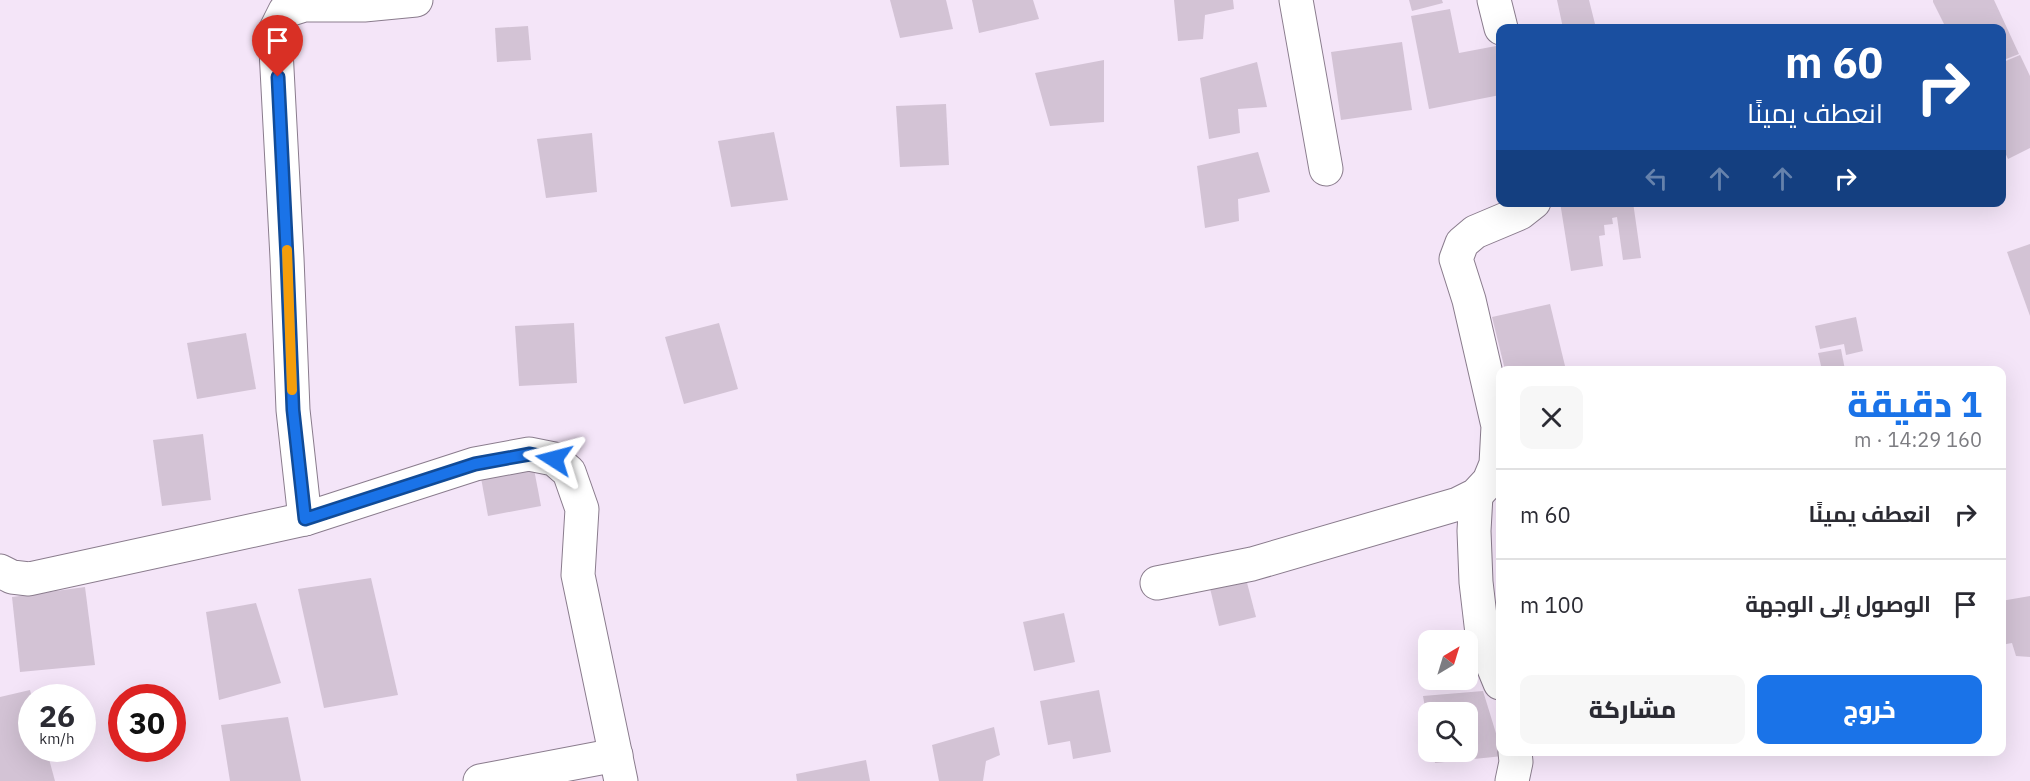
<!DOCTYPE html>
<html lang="ar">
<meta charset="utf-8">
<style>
body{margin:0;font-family:"IBM Plex Sans",Cairo,sans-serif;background:#f7f7f7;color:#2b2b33;direction:rtl;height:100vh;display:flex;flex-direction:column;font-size:22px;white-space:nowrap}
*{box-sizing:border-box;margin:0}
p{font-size:20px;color:#7c7c81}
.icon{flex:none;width:33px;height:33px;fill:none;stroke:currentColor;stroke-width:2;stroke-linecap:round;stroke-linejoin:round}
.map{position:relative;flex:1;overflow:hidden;direction:ltr}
.sheet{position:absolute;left:1496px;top:366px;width:510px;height:390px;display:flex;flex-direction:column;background:#fff;border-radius:12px;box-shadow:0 6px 24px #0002;direction:rtl}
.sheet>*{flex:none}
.guide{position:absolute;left:1496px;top:24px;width:510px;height:183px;border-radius:12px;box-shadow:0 6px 24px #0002;direction:rtl;background:#1a4fa0;color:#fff;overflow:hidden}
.needle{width:39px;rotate:38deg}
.buttons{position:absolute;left:1418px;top:630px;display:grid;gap:12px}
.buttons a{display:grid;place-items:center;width:60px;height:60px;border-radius:12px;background:#fff;box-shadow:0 6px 24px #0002;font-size:30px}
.speed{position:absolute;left:18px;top:684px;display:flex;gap:12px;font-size:30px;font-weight:700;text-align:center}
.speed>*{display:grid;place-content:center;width:78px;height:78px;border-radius:50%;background:#fff;box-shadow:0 6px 24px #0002;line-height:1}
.speed small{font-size:15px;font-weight:400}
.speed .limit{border:9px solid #d22;background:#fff;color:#111}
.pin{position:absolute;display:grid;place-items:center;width:51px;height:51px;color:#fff;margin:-62px -26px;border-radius:50% 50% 50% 0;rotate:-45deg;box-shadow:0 0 6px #0007}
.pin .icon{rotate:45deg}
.me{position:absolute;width:66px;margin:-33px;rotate:279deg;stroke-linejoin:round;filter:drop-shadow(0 0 4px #0008)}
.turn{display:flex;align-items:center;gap:21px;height:126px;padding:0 24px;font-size:27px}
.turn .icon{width:78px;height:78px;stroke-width:2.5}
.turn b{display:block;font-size:42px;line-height:51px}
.lanes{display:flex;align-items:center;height:57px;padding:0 24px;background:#0003;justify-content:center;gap:30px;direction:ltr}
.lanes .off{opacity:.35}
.round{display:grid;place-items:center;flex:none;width:63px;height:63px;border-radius:12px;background:#f7f7f7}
.summary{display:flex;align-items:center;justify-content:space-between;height:102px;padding:0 24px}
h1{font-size:36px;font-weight:800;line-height:45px;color:#1a73e8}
.primary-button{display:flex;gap:12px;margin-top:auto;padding:12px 24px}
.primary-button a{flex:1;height:69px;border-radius:12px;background:#1a73e8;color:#fff;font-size:24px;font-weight:800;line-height:69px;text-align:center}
.primary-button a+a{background:#f7f7f7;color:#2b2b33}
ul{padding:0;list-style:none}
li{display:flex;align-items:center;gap:18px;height:90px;padding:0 24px;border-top:2px solid #e1e1e2}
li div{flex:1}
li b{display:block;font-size:22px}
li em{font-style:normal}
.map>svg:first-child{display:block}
.building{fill:#d3c3d5}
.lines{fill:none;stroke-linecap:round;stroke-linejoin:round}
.street-casing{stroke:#8a7c8d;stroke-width:35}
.street{stroke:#fff;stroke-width:33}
.route-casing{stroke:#114b97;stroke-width:15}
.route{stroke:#1a73e8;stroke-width:10}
.slow{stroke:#f59e0b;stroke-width:10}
</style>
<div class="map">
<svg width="2030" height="781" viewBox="0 0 2030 781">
<rect width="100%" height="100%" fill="#f4e5f8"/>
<g class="building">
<path d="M890,0h56l7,29 -53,9z"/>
<path d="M972,0h61l6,19 -60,14z"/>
<path d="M1174,0h59l1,9 -29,6 -2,24 -25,2z"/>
<path d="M1409,0h33l1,3 -31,8z"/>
<path d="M1557,0h32l7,28h-33z"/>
<path d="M1933,0h61l25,54 -18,7v-33h-55l-13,-26z"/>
<path d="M1450,9l9,44 37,-7 4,21v28l-71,14 -18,-93z"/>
<path d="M528,26l3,34 -34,2 -2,-34z"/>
<path d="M1402,42l10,68 -71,10 -10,-68z"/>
<path d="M2020,55l10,21v72l-22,11 -7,-15v-81z"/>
<path d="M1104,60v62l-54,4 -15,-53z"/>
<path d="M1257,62l10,45 -29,2 2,24 -31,6 -9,-61z"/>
<path d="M946,104l3,61 -49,2 -4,-61z"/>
<path d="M774,132l14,68 -57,7 -13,-66z"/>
<path d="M592,133l5,59 -51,6 -9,-59z"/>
<path d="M1258,152l12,40 -32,7 1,22 -34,7 -8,-62z"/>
<path d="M1560,202h73l8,56 -18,2 -6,-43 -5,1 1,6 -9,1 1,10 -6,1 4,30 -32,5z"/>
<path d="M2030,244v72l-23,-64z"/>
<path d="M1550,304l16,66h-61l-13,-53z"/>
<path d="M1856,317l7,34 -17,4 -2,-11 -24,5 -5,-23z"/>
<path d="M574,323l3,60 -58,3 -4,-60z"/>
<path d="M719,323l19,66 -54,15 -19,-67z"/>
<path d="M246,333l10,56 -59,10 -10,-56z"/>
<path d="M1841,349l4,21h-23l-4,-17z"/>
<path d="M203,434l8,66 -49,6 -9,-66z"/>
<path d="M534,469l7,37 -53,10 -7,-38z"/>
<path d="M1245,575l11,42 -37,9 -10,-42z"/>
<path d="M371,578l27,117 -74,13 -26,-119z"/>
<path d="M85,587l10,78 -75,7 -8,-75z"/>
<path d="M2030,596v61l-14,-1 -4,-13 -11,2v-44z"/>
<path d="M256,603l25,80 -62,17 -13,-88z"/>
<path d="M1064,613l11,49 -41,9 -11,-49z"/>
<path d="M30,690l2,8v50h14l9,33h-55v-84z"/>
<path d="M1099,690l12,62 -38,7 -3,-18 -22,4 -8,-44z"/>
<path d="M1483,691l20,65 -68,7 -2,-11h34v-40h-39l-1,7 -4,-23z"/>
<path d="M288,717l13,64h-71l-9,-56z"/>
<path d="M994,727l6,28 -14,6 -3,20h-44l-7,-36z"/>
<path d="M866,760l4,21h-73l-1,-7z"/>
</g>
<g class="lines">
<defs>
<g id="street">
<path d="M1296,0l30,169"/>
<path d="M1494,0l7,28"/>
<path d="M1476,495l-2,36 2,51 7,60 17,41"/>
<path d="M305,519l-12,-109 -6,-152 -12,-227 10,-20 19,-6h60l52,-5"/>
<path d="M0,571l12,6 17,2 276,-60 170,-55 54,-10 25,5 15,13 13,37 -4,66 43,206"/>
<path d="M1157,583l95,-19 206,-60 18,-9 13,-14 7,-17 2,-38 -29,-126 -13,-41 6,-16 13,-11 45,-19 14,-11"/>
<path d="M480,781l136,-26"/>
<path d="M1512,781l4,-19 -1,-10"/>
</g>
</defs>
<use href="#street" class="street-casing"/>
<use href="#street" class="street"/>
</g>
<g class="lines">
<defs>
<path id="route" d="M278,77l9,181 6,152 12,109 170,-55 55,-10 24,5"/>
</defs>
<use href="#route" class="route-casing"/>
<use href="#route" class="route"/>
<path class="slow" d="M287,250l5,140"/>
</g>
</svg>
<div class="buttons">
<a><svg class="needle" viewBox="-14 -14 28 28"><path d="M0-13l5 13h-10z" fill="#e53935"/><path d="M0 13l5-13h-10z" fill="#7c7c81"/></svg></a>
<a><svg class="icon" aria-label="search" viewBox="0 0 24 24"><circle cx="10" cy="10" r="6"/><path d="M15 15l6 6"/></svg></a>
</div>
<div class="speed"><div>26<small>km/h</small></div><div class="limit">30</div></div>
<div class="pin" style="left:278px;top:77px;background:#d93025"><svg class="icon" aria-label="arrive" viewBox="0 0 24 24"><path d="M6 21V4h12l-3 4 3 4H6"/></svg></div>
<svg class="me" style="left:554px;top:459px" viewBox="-20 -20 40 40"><path d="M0-17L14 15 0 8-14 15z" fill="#1a73e8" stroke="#fff" stroke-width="4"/></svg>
<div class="guide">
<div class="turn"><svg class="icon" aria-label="right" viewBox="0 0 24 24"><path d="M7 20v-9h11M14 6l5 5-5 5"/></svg><div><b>60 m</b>انعطف يمينًا</div></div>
<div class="lanes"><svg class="icon off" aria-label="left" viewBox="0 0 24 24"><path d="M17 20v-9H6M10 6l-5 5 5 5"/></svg><svg class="icon off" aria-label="ahead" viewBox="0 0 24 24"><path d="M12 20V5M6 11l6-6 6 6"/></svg><svg class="icon off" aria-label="ahead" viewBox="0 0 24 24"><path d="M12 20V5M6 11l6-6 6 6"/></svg><svg class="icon" aria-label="right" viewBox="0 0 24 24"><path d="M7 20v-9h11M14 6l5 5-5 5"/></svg></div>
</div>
<section class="sheet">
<div class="summary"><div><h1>1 دقيقة</h1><p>160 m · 14:29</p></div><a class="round"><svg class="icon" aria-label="close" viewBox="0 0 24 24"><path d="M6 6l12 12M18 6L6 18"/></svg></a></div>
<ul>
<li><svg class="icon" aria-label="right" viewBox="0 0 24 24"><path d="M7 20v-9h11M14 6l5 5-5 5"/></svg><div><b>انعطف يمينًا</b></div><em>60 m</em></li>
<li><svg class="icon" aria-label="arrive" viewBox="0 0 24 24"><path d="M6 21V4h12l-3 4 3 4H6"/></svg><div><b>الوصول إلى الوجهة</b></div><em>100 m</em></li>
</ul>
<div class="primary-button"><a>خروج</a><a>مشاركة</a></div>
</section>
</div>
